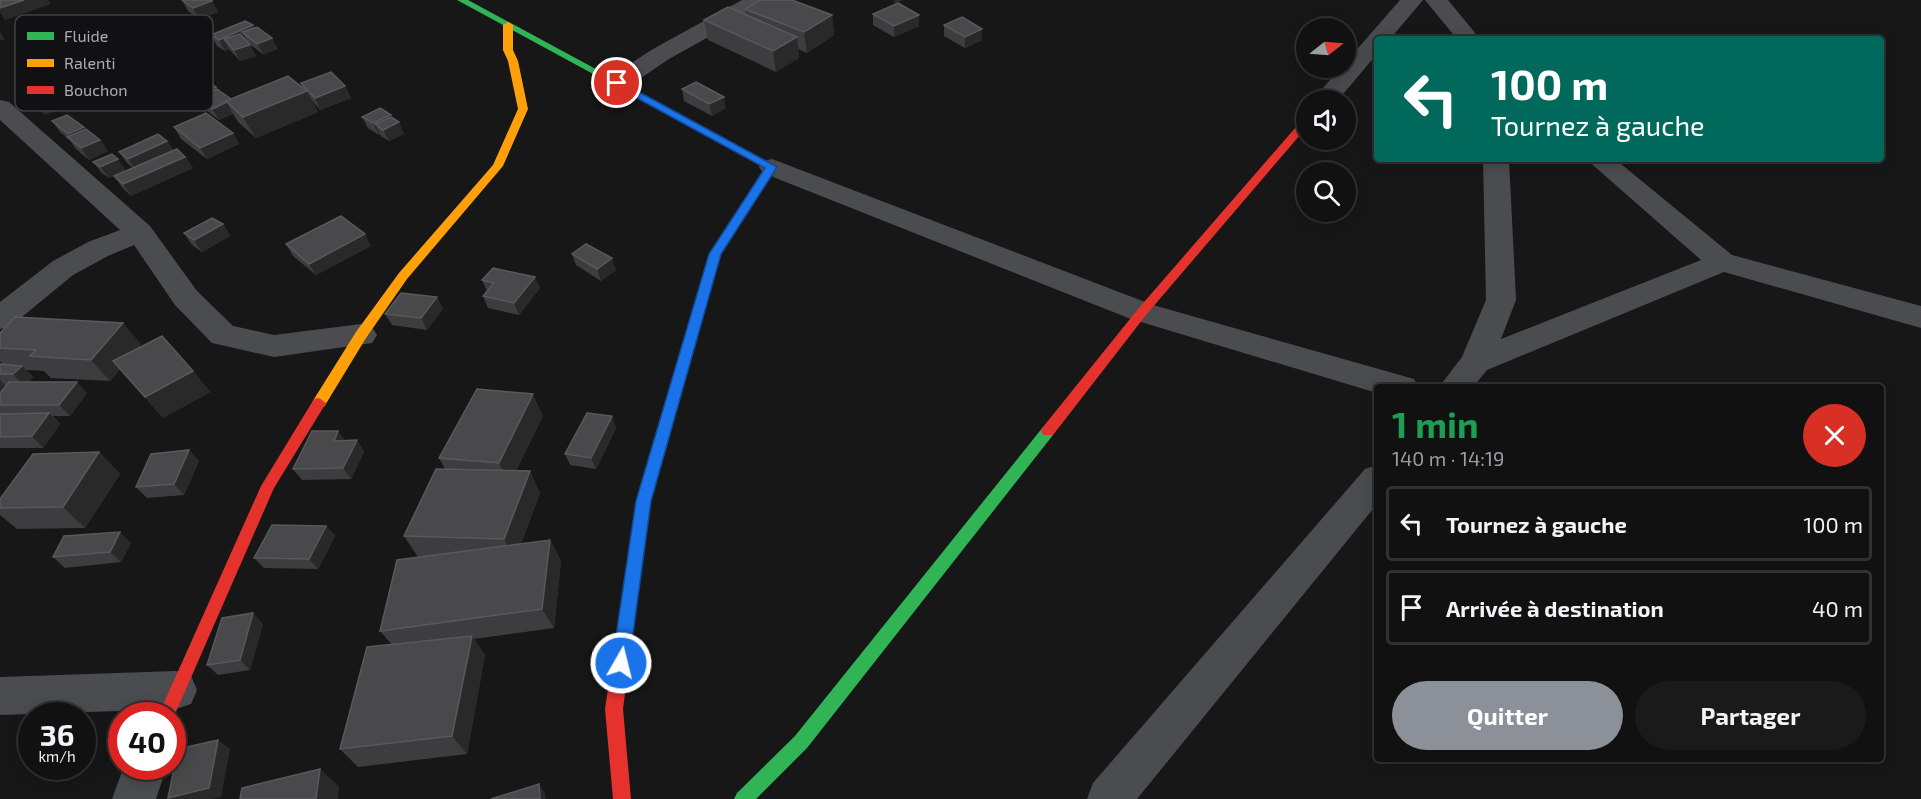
<!DOCTYPE html>
<html lang="fr">
<meta charset="utf-8">
<style>
body{margin:0;font-family:"Exo 2",sans-serif;background:#1a1a1a;color:#f1f3f6;height:100vh;display:flex;flex-direction:column;font-size:22px;white-space:nowrap}
*{box-sizing:border-box;margin:0}
p{font-size:20px;color:#9c9d9f}
.icon{flex:none;width:33px;height:33px;fill:none;stroke:currentColor;stroke-width:2;stroke-linecap:round;stroke-linejoin:round}
.map{position:relative;flex:1;overflow:hidden}
.details{position:absolute;left:1374px;top:384px;width:510px;height:378px;display:flex;flex-direction:column;background:#111;border-radius:6px;box-shadow:0 3px 15px #0003,0 0 0 2px #303131}
.details>*{flex:none}
.hud{position:absolute;left:1374px;top:36px;width:510px;height:126px;border-radius:6px;box-shadow:0 3px 15px #0003,0 0 0 2px #303131;background:#00695c;color:#fff;overflow:hidden}
.needle{width:39px;rotate:73deg}
.buttons{position:absolute;left:1296px;top:18px;display:grid;gap:12px}
.buttons a{display:grid;place-items:center;width:60px;height:60px;border-radius:50%;background:#111;box-shadow:0 3px 15px #0003,0 0 0 2px #303131;font-size:30px}
.speed{position:absolute;left:18px;top:702px;display:flex;gap:12px;font-size:30px;font-weight:700;text-align:center}
.speed>*{display:grid;place-content:center;width:78px;height:78px;border-radius:50%;background:#111;box-shadow:0 3px 15px #0003,0 0 0 2px #303131;line-height:1}
.speed small{font-size:15px;font-weight:400}
.speed .limit{border:9px solid #d22;background:#fff;color:#111}
.pin{position:absolute;display:grid;place-items:center;width:51px;height:51px;color:#fff;margin:-26px;border:3px solid #fff;border-radius:50%;box-shadow:0 2px 6px #0007}
.me{position:absolute;width:66px;margin:-33px;rotate:8deg;stroke-linejoin:round;filter:drop-shadow(0 0 4px #0008)}
.turn{display:flex;align-items:center;gap:21px;height:126px;padding:0 18px;font-size:27px}
.turn .icon{width:78px;height:78px;stroke-width:2.5}
.turn b{display:block;font-size:42px;line-height:51px}
.round{display:grid;place-items:center;flex:none;width:63px;height:63px;border-radius:32px;background:#1a1a1a}
.summary{display:flex;align-items:center;justify-content:space-between;height:102px;padding:0 18px}
h1{font-size:36px;font-weight:700;line-height:45px;color:#1e9e55}
.action{display:flex;gap:12px;margin-top:auto;padding:12px 18px}
.action a{flex:1;height:69px;border-radius:36px;background:#8c9099;color:#fff;font-size:24px;font-weight:700;line-height:69px;text-align:center}
.action a+a{background:#1a1a1a;color:#f1f3f6}
ul{padding:0;list-style:none}
li{display:flex;align-items:center;gap:18px;height:75px;margin:0 12px 9px;padding:0 6px;border:3px solid #303131;border-radius:6px}
li div{flex:1}
li b{display:block;font-size:22px}
li em{font-style:normal}
.map>svg:first-child{display:block}
.lines{fill:none;stroke-linecap:round;stroke-linejoin:round}
.street{fill:#4b4c50;fill-rule:evenodd}
.fast{fill:#30b455;fill-rule:evenodd}
.slow{fill:#ff9f0a;fill-rule:evenodd}
.jam{fill:#e5322d;fill-rule:evenodd}
.wall{fill:#3d3d3f}
.shaded-wall{fill:#29292a}
.building{fill:#49494c;stroke:#58595d;stroke-width:1.5}
.route{fill:#1a73e8;stroke:#114b97;stroke-width:1.5}
.key{fill:#111113;stroke:#3e4045;stroke-width:1.5}
.key-label{font-size:16px;fill:#a8adb8}
</style>
<div class="map">
<svg width="1921" height="799" viewBox="0 0 1921 799">
<rect width="100%" height="100%" fill="#171717"/>
<g class="lines">
<g class="street">
<path d="M742,0h27l-3,5 -97,54 -43,29 -9,2 -9,-2 -3,-5 3,-5 45,-29z"/>
<path d="M1400,0h23l-33,39h-13v15l-39,46h-25l27,-32h6v-6z"/>
<path d="M1425,0h23l32,39h-23z"/>
<path d="M0,100l9,2 141,124 47,65 36,35 41,9 87,-11 11,3 5,8 -5,8 -98,14 -62,-14 -37,-38 -41,-60 -26,11 -35,19 -62,51 -11,3v-27l53,-41 35,-19 32,-12 -120,-110z"/>
<path d="M772,159l381,146 261,74 4,8h-41v6l-246,-74 -368,-146 -4,-6 4,-6z"/>
<path d="M1483,159h26l7,141 -15,39 200,-79 -115,-101h29l117,96 189,51v22l-197,-56 -237,98 -14,17h-34l23,-30 24,-57z"/>
<path d="M1377,465v39l-240,295h-50l6,-16 272,-314z"/>
<path d="M176,671l15,5 6,14 -6,14 -15,5 -176,6v-38z"/>
<path d="M124,766h43l-11,33h-44z"/>
</g>
<g class="fast">
<path d="M457,0h11l309,167 -1,2h-8z"/>
<path d="M1048,426l5,1 2,4 -2,4 -246,313 -51,51h-22l3,-6 58,-57 248,-309z"/>
</g>
<g class="slow">
<path d="M508,22l5,3v25l5,11 10,48 -25,57 -96,113 -41,59 -42,69h-10l-2,-4 2,-4 42,-67 43,-59 94,-108 25,-56 -10,-48 -5,-11v-25z"/>
<path d="M772,164l5,3 -56,87 -70,247 -14,102 -2,5 -6,2 -6,-2 -2,-5 16,-102 72,-247 59,-89z"/>
</g>
<g class="jam">
<path d="M1306,119v9l-160,187 -93,120h-10l-2,-4 2,-4 95,-118 164,-189z"/>
<path d="M319,398l7,5 -52,85 -102,233v-5h-14l103,-230 53,-87z"/>
<path d="M629,596l6,2 2,5 -14,106 8,90h-18l-8,-90 16,-106 2,-5z"/>
</g>
</g>
<g class="wall">
<path d="M182,0l30,1 6,11 -19,7 -11,-8z"/>
<path d="M745,9l87,6 2,20 -27,18 -9,-4 1,9 -23,14 -68,-32 -4,-20 42,-5z"/>
<path d="M873,14l46,1v11l-25,11 -21,-12z"/>
<path d="M944,25l38,4v11l-17,8 -21,-12z"/>
<path d="M254,28l24,21 -15,5 -14,-10 7,12 -16,5 -11,-12 -4,2 -8,-5 -6,-11z"/>
<path d="M102,31l48,9 47,19 -11,5 7,11 -21,9 -35,-26 -1,-2 -4,1 21,20 -41,17 -8,-5 -8,-12h2l-6,-9 32,-13 -15,-13 -2,-2 -60,21 -6,-7 -8,-11z"/>
<path d="M301,83l44,3 6,12 -31,12 -9,-11 7,13 -62,26 -18,-16 -5,-8 -14,6 -22,-17 -7,-12 26,-4 1,2 14,10 72,-11z"/>
<path d="M682,89l44,19 -14,8 -28,-15z"/>
<path d="M362,117l31,1 11,16 -15,7 -8,-5 -1,-2 -1,1 -11,-7z"/>
<path d="M52,121l32,6 2,2 14,11 8,11 -19,9 -13,-11 -7,-10 -9,-7z"/>
<path d="M174,127l59,6 6,11 -32,15 -26,-20z"/>
<path d="M167,141l6,9 12,7 8,11 -62,28 -9,-9 -8,-11 -5,2 -7,-5 -9,-11 33,9 7,-3 -6,-5 -8,-11z"/>
<path d="M223,224l7,12 -28,16 -10,-7 -8,-12z"/>
<path d="M286,244l85,2 -55,29 -23,-19z"/>
<path d="M572,254l44,16 -15,11 -25,-16z"/>
<path d="M482,280l58,8 -21,27 -31,-7 -5,-12 4,-5z"/>
<path d="M437,297l6,12 -16,21 -35,-5 -7,-11z"/>
<path d="M0,333l141,11 -4,5 56,22 17,21 -47,26 -43,-49 -10,12 -59,-3 -7,-7 -18,-1 7,7 -5,5 59,11 -17,23h-17l7,8 -17,24h-43v-55l7,-8h-2l-5,5v-26h3l-3,-3z"/>
<path d="M543,416l-27,55h14l10,22 -19,51 29,-4 11,21 -7,67 -80,11 11,16 -18,99 -109,13 -18,-18 52,-104 -12,-14 42,-74h-4l-14,-21 41,-67 -6,-11z"/>
<path d="M612,416l4,12 -20,41 -26,-4 -5,-11z"/>
<path d="M357,440l7,12 -13,27 -49,1 -9,-11z"/>
<path d="M189,450l10,11 -15,34 -37,3 -11,-11z"/>
<path d="M99,452l21,22 -35,54 -68,1 -17,-14v-16z"/>
<path d="M326,526l9,10 -17,33 -54,-1 -10,-10z"/>
<path d="M131,543l-10,19 -56,6 -12,-11z"/>
<path d="M263,624l-13,46 -32,5 -11,-10z"/>
</g>
<g class="shaded-wall">
<path d="M24,0h24l3,4 -46,16 -5,-8v-4z"/>
<path d="M894,0h10l-10,4z"/>
<path d="M212,1l6,11 -19,7 -6,-11z"/>
<path d="M832,15l2,20 -27,18 -3,-21z"/>
<path d="M919,15v11l-25,11v-11z"/>
<path d="M253,25l6,11 -17,-4 5,9 -15,7 -8,-9 5,10 -4,2 -6,-11z"/>
<path d="M100,29l7,11 -60,21 -8,-11z"/>
<path d="M982,29v11l-17,8v-11z"/>
<path d="M0,32l5,7 -5,2z"/>
<path d="M149,37l6,11 -25,-1 6,9 -8,3 -8,-11z"/>
<path d="M797,37l2,21 -23,14 -3,-21z"/>
<path d="M272,38l6,11 -15,5 -6,-10z"/>
<path d="M250,45l6,11 -16,5 -6,-11z"/>
<path d="M191,48l6,11 -11,5 7,11 -21,9 -7,-11 -10,-7 5,8 -1,1 -7,-11z"/>
<path d="M146,66l7,11 -41,17 -8,-11z"/>
<path d="M345,86l6,12 -31,12 -5,-12z"/>
<path d="M216,87l6,11 -25,-1 6,10 -7,-11z"/>
<path d="M307,91l11,21 -62,26 -13,-21z"/>
<path d="M63,95l8,11 -27,9 -8,-11z"/>
<path d="M724,97l2,11 -14,8 -3,-12z"/>
<path d="M227,102l6,12 -14,6 -7,-11z"/>
<path d="M391,115l4,9 4,-2 5,12 -15,7 -6,-11 -8,-6 5,10 -1,1 -6,-12z"/>
<path d="M84,127l8,11 -15,7 -9,-11z"/>
<path d="M233,133l6,11 -32,15 -7,-11z"/>
<path d="M100,140l8,11 -19,9 -8,-12z"/>
<path d="M167,141l8,12 -39,17 -8,-11z"/>
<path d="M185,157l8,11 -62,28 -8,-12z"/>
<path d="M118,159l8,12 -17,7 -9,-11z"/>
<path d="M223,224l7,12 -28,16 -8,-12z"/>
<path d="M365,234l6,12 -55,29 -7,-11z"/>
<path d="M612,258l4,12 -15,11 -4,-12z"/>
<path d="M535,277l5,11 -21,27 -5,-12z"/>
<path d="M437,297l6,12 -16,21 -6,-12z"/>
<path d="M123,323l18,21 -31,37 -19,-21z"/>
<path d="M22,366l11,11 -9,9 -11,-12z"/>
<path d="M193,371l17,21 -47,26 -18,-21z"/>
<path d="M0,380l5,5 -5,5z"/>
<path d="M77,382l10,11 -17,23 -11,-11z"/>
<path d="M533,394l10,22 -33,68 -11,-21z"/>
<path d="M49,413l11,11 -17,24 -11,-12z"/>
<path d="M612,416l4,12 -20,41 -5,-11z"/>
<path d="M338,431l8,11 -12,-1z"/>
<path d="M357,440l7,12 -13,27 -8,-11z"/>
<path d="M189,450l10,11 -15,34 -10,-11z"/>
<path d="M99,452l21,22 -35,54 -22,-21z"/>
<path d="M530,471l10,22 -25,67 -11,-21z"/>
<path d="M326,526l9,10 -17,33 -9,-10z"/>
<path d="M120,532l11,11 -10,19 -11,-10z"/>
<path d="M550,540l11,21 -7,67 -12,-19z"/>
<path d="M253,613l10,11 -13,46 -10,-10z"/>
<path d="M472,636l13,19 -18,99 -15,-18z"/>
<path d="M218,740l12,9 -9,48 -9,2h-43l-1,-1z"/>
<path d="M320,769l19,17 -1,13h-22z"/>
<path d="M539,784l6,9 1,6h-6z"/>
</g>
<g class="building">
<path d="M0,0h24l-24,8z"/>
<path d="M182,0h28l2,1 -19,7z"/>
<path d="M760,0h32l40,15 -28,17 -59,-23z"/>
<path d="M898,3l21,12 -25,11 -21,-12z"/>
<path d="M728,7l69,30 -24,14 -69,-31z"/>
<path d="M962,17l20,12 -17,8 -21,-12z"/>
<path d="M245,21l8,4 -34,15 -8,-5z"/>
<path d="M257,27l15,11 -15,6 -15,-12z"/>
<path d="M240,34l10,11 -16,5 -10,-11z"/>
<path d="M331,72l14,14 -30,12 -14,-15z"/>
<path d="M288,76l19,15 -64,26 -17,-16z"/>
<path d="M696,82l28,15 -15,7 -27,-15z"/>
<path d="M210,83l6,4 -20,9 -6,-5z"/>
<path d="M217,89l14,10 -5,2 1,1 -15,7 -15,-12z"/>
<path d="M380,108l11,7 -18,8 -11,-6z"/>
<path d="M206,113l27,20 -33,15 -26,-21z"/>
<path d="M67,115l17,12 -16,7 -16,-13z"/>
<path d="M391,117l8,5 -16,8 -8,-6z"/>
<path d="M86,129l14,11 -19,8 -14,-11z"/>
<path d="M158,134l9,7 -39,18 -9,-7z"/>
<path d="M177,149l8,8 -62,27 -9,-8z"/>
<path d="M112,154l6,5 -18,8 -7,-5z"/>
<path d="M341,216l24,18 -56,30 -23,-20z"/>
<path d="M212,218l11,6 -29,16 -10,-7z"/>
<path d="M586,244l26,14 -15,11 -25,-15z"/>
<path d="M493,268l42,9 -21,26 -31,-7 11,-13 -12,-3z"/>
<path d="M401,293l36,4 -16,21 -36,-4z"/>
<path d="M15,317l108,6 -32,37 -61,-4 6,-6 -36,-2v-15z"/>
<path d="M162,336l31,35 -48,26 -32,-36z"/>
<path d="M0,364l22,2 -9,8h-13z"/>
<path d="M9,382h68l-18,23h-59v-12z"/>
<path d="M477,389l56,5 -34,69 -60,-5z"/>
<path d="M49,413l-17,23 -32,1v-23z"/>
<path d="M587,413l25,3 -21,42 -26,-4z"/>
<path d="M312,431h26l-4,10 23,-1 -14,28 -50,1z"/>
<path d="M189,450l-15,34 -38,3 15,-33z"/>
<path d="M99,452l-36,55 -63,1v-9l33,-45z"/>
<path d="M436,469l94,2 -26,68 -100,-3z"/>
<path d="M272,525l54,1 -17,33 -55,-1z"/>
<path d="M120,532l-10,20 -57,5 11,-21z"/>
<path d="M550,540l-8,69 -162,22 17,-71z"/>
<path d="M253,613l-13,47 -33,5 15,-47z"/>
<path d="M472,636l-20,100 -112,13 27,-102z"/>
<path d="M218,740l-9,48 -41,10 10,-49z"/>
<path d="M320,769l-4,30h-76l2,-11z"/>
<path d="M539,784l1,15h-49z"/>
</g>
<path class="route" d="M617,80l160,87 -56,87 -70,247 -22,162 -2,5 -6,2 -6,-2 -3,-5 24,-162 73,-247 56,-86 -152,-83 -1,-2z"/>
<rect x="15" y="15" width="198" height="96" rx="9" class="key"/>
<rect x="27" y="32" width="27" height="8" fill="#30b455"/>
<rect x="27" y="59" width="27" height="8" fill="#ff9f0a"/>
<rect x="27" y="86" width="27" height="8" fill="#e5322d"/>
<g class="key-label">
<text x="64" y="42">Fluide</text>
<text x="64" y="69">Ralenti</text>
<text x="64" y="96">Bouchon</text>
</g>
</svg>
<div class="buttons">
<a><svg class="needle" viewBox="-14 -14 28 28"><path d="M0-13l5 13h-10z" fill="#e53935"/><path d="M0 13l5-13h-10z" fill="#9c9d9f"/></svg></a>
<a><svg class="icon" aria-label="sound" viewBox="0 0 24 24"><path d="M4 9h4l5-4v14l-5-4H4zM17 9q2 3 0 6"/></svg></a>
<a><svg class="icon" aria-label="search" viewBox="0 0 24 24"><circle cx="10" cy="10" r="6"/><path d="M15 15l6 6"/></svg></a>
</div>
<div class="speed"><div>36<small>km/h</small></div><div class="limit">40</div></div>
<div class="pin" style="left:617px;top:83px;background:#d93025"><svg class="icon" aria-label="arrive" viewBox="0 0 24 24"><path d="M6 21V4h12l-3 4 3 4H6"/></svg></div>
<svg class="me" style="left:621px;top:663px" viewBox="-20 -20 40 40"><circle r="17" fill="#1a73e8" stroke="#fff" stroke-width="3"/><path d="M0-11L8 9 0 5-8 9z" fill="#fff"/></svg>
<div class="hud">
<div class="turn"><svg class="icon" aria-label="left" viewBox="0 0 24 24"><path d="M17 20v-9H6M10 6l-5 5 5 5"/></svg><div><b>100 m</b>Tournez à gauche</div></div>
</div>
<section class="details">
<div class="summary"><div><h1>1 min</h1><p>140 m · 14:19</p></div><a class="round" style="background:#d93025;color:#fff"><svg class="icon" aria-label="close" viewBox="0 0 24 24"><path d="M6 6l12 12M18 6L6 18"/></svg></a></div>
<ul>
<li><svg class="icon" aria-label="left" viewBox="0 0 24 24"><path d="M17 20v-9H6M10 6l-5 5 5 5"/></svg><div><b>Tournez à gauche</b></div><em>100 m</em></li>
<li><svg class="icon" aria-label="arrive" viewBox="0 0 24 24"><path d="M6 21V4h12l-3 4 3 4H6"/></svg><div><b>Arrivée à destination</b></div><em>40 m</em></li>
</ul>
<div class="action"><a>Quitter</a><a>Partager</a></div>
</section>
</div>
